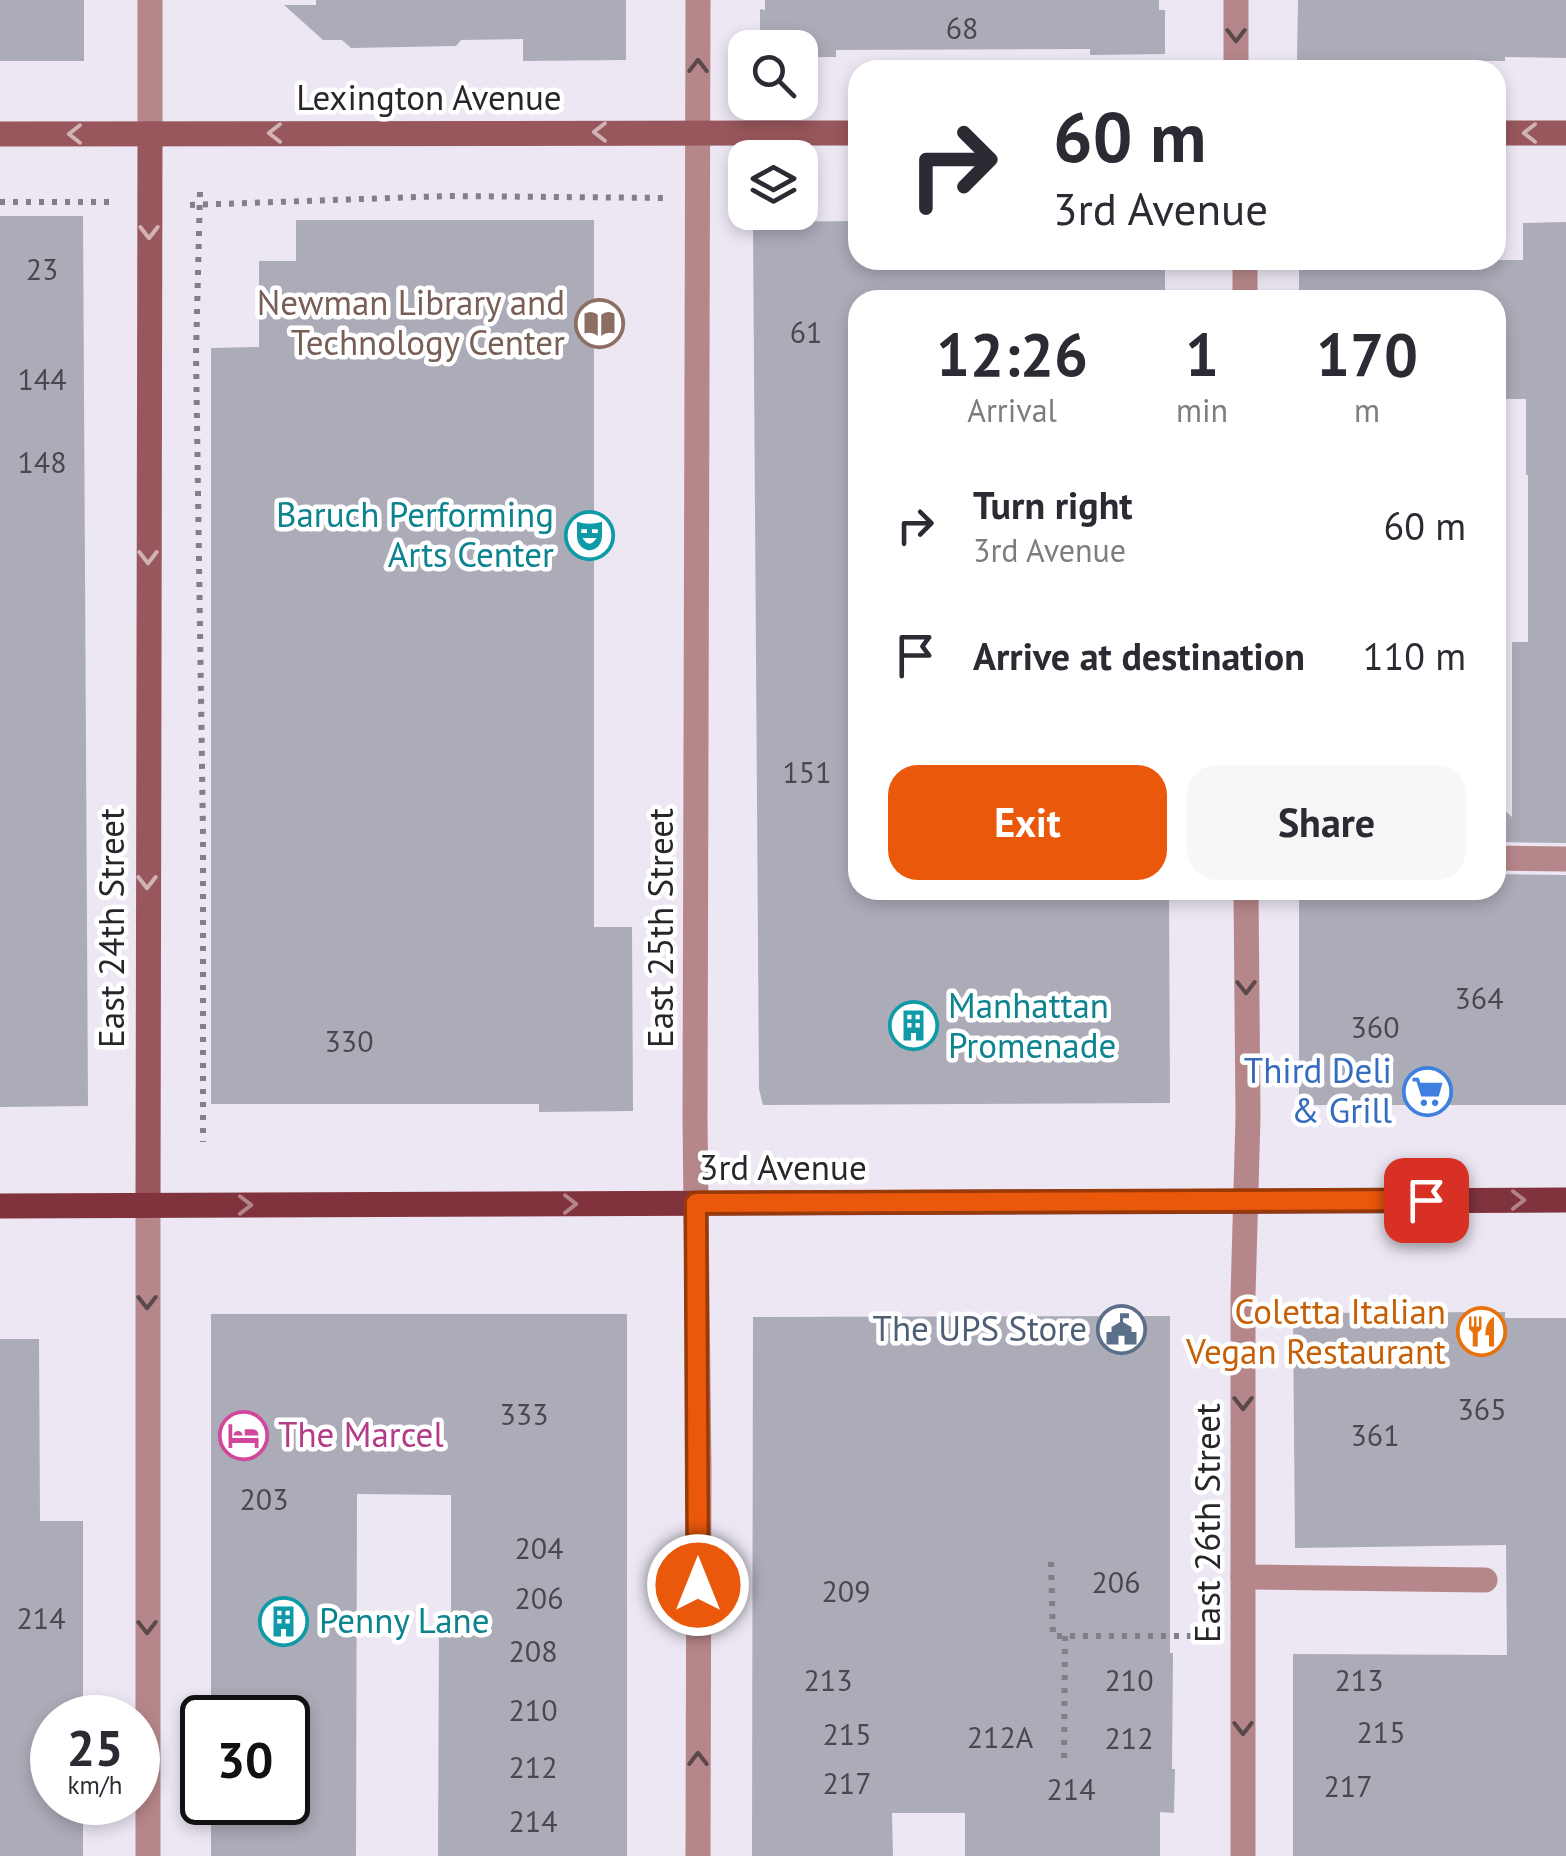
<!DOCTYPE html>
<style>
body{margin:0;font-family:"PT Sans",sans-serif;background:#f7f7f7;color:#2b2b33;height:100vh;display:flex;flex-direction:column;font-size:38px;white-space:nowrap}
*{box-sizing:border-box;margin:0}
p{font-size:32px;color:#7c7c81}
.icon{flex:none;width:55px;height:55px;fill:none;stroke:currentColor;stroke-width:2;stroke-linecap:round;stroke-linejoin:round}
.map{position:relative;flex:1;overflow:hidden}
.details{position:absolute;left:848px;top:290px;width:658px;height:610px;display:flex;flex-direction:column;background:#fff;border-radius:30px;box-shadow:0 5px 15px #0003}
.details>*{flex:none}
.guide{position:absolute;left:848px;top:60px;width:658px;height:210px;border-radius:30px;box-shadow:0 5px 15px #0003;background:#fff;color:#2b2b33;overflow:hidden}
.buttons{position:absolute;left:728px;top:30px;display:grid;gap:20px}
.buttons a{display:grid;place-items:center;width:90px;height:90px;border-radius:20px;background:#fff;box-shadow:0 5px 15px #0003;font-size:50px}
.speed{position:absolute;left:30px;top:1695px;display:flex;gap:20px;font-size:50px;font-weight:700;text-align:center}
.speed>*{display:grid;place-content:center;width:130px;height:130px;border-radius:50%;background:#fff;box-shadow:0 5px 15px #0003;line-height:1}
.speed small{font-size:25px;font-weight:400}
.speed .limit{border:5px solid #111;border-radius:15px;background:#fff;color:#111}
.pin{position:absolute;display:grid;place-items:center;width:85px;height:85px;color:#fff;margin:-42px;border-radius:20px;box-shadow:0 5px 15px #0006}
.me{position:absolute;width:110px;margin:-55px;rotate:0deg;stroke-linejoin:round;filter:drop-shadow(0 0 8px #0008)}
.turn{display:flex;align-items:center;gap:35px;height:210px;padding:0 40px;font-size:45px}
.turn .icon{width:130px;height:130px;stroke-width:2.5}
.turn b{display:block;font-size:70px;line-height:85px}
.eta{display:flex;justify-content:space-evenly;align-items:center;height:170px;text-align:center}
.eta b{font-size:60px;font-weight:700;line-height:70px}
.primary-button{display:flex;gap:20px;margin-top:auto;padding:20px 40px}
.primary-button a{flex:1;height:115px;border-radius:30px;background:#ea580c;color:#fff;font-size:40px;font-weight:700;line-height:115px;text-align:center}
.primary-button a+a{background:#f7f7f7;color:#2b2b33}
ul{padding:0;list-style:none}
li{display:flex;align-items:center;gap:30px;height:130px;padding:0 40px}
li div{flex:1}
li b{display:block;font-size:38px}
li em{font-style:normal}
.map>svg:first-child{display:block}
.building{fill:#abacb8}
.lines{fill:none;stroke-linecap:round;stroke-linejoin:round}
.path{stroke:#827f87;stroke-width:6;stroke-dasharray:5 8;stroke-linecap:butt}
.lane{stroke:#b6878a;stroke-width:25}
.street{stroke:#b6878a;stroke-width:25}
.secondary{stroke:#98575c;stroke-width:25}
.primary{stroke:#81333d;stroke-width:25}
.oneway{stroke:#5a484c}
.oneway2{stroke:#d1b3b6}
.oneway3{stroke:#b3858b}
.route-casing{stroke:#983908;stroke-width:25}
.route{stroke:#ea580c;stroke-width:18}
.labels{text-anchor:middle;stroke-width:9;stroke-linejoin:round;paint-order:stroke}
.number-label{font-size:30px;fill:#49484e}
.street-label{font-size:35px;fill:#28262b;stroke:#fff}
.education-label{font-size:35px;fill:#785e54;stroke:#fff;text-anchor:end}
.culture-label{font-size:35px;fill:#0d838f;stroke:#fff;text-anchor:start}
.shop-label{font-size:35px;fill:#366cbe;stroke:#fff;text-anchor:end}
.food-label{font-size:35px;fill:#c56008;stroke:#fff;text-anchor:end}
.service-label{font-size:35px;fill:#4e5e75;stroke:#fff;text-anchor:end}
.hotel-label{font-size:35px;fill:#b23c85;stroke:#fff;text-anchor:start}
</style>
<div class="map">
<svg width="1566" height="1856" viewBox="0 0 1566 1856">
<rect width="100%" height="100%" fill="#ece7f3"/>
<g class="building">
<rect x="0" y="0" width="84" height="61"/>
<path d="M316,0h310v60l-103,1v-22l-62,1 -5,6 -105,2 -9,-8h-19l-39,-35h32z"/>
<path d="M765,0h394v10h6v44l-75,1v-6l-254,1v7h-36v-9h-40v-39l5,1z"/>
<path d="M1298,0h268v58l-61,-1v4l-208,-1z"/>
<path d="M0,216h83l5,890 -88,1z"/>
<path d="M296,220h298v707h38l1,184 -94,1v-8h-328v-756l48,-1v-86h37z"/>
<path d="M858,221v39h307v40h-307v590h311l1,213 -407,2 -4,-16 -6,-867z"/>
<path d="M1566,222v621l-71,-1v-40l17,15v-175h16v-167h-2v-76h-31v-99h-196v-40h224v-37z"/>
<path d="M1495,874l71,1v230h-267v-215h196z"/>
<path d="M1505,1312v6h61v538h-273v-202l214,1 -1,-110 -211,3 -2,-235z"/>
<path d="M211,1314h416v542h-189l1,-230h12v-131l-94,-1 -1,362h-145v-54h77v-84h-77z"/>
<path d="M1170,1316v337h3l-1,116h3l-1,44 -14,-1v44h-195v-43h-73l1,43h-141l1,-539z"/>
<path d="M0,1339h39l1,182h43v197h-31v84h31v54h-83z"/>
</g>
<g class="lines">
<g class="path">
<path d="M200,192l-4,162 7,480v308"/>
<path d="M0,202h113"/>
<path d="M190,205l258,-9 218,2"/>
<path d="M1051,1562l2,74h154"/>
<path d="M1064,1758l1,-122"/>
</g>
<g class="lane">
<path d="M1495,858l71,1"/>
<path d="M1243,1577l242,3"/>
</g>
<g class="street">
<path d="M698,0l-3,1119 4,350 -1,387"/>
<path d="M1236,70v-70"/>
<path d="M150,134v-134"/>
<path d="M1245,260v40"/>
<path d="M148,1856v-651"/>
<path d="M1243,1856v-560l5,-179 -2,-227"/>
</g>
<g class="secondary">
<path d="M1495,133h71"/>
<path d="M0,134l858,-1"/>
<path d="M148,1205l2,-1071"/>
</g>
<path class="primary" d="M0,1206l1566,-6"/>
</g>
<defs><path id="oneway-chevron" d="M-2-3.5L2.5 0L-2 3.5" fill="none" stroke-width="1.6" stroke-linecap="round" stroke-linejoin="round" transform="scale(2.5)"/></defs>
<g class="oneway">
<use href="#oneway-chevron" transform="translate(1236 35) rotate(90)"/>
<use href="#oneway-chevron" transform="translate(698 66) rotate(-90)"/>
<use href="#oneway-chevron" transform="translate(1246 987) rotate(90)"/>
<use href="#oneway-chevron" transform="translate(147 1302) rotate(90)"/>
<use href="#oneway-chevron" transform="translate(1243 1403) rotate(90)"/>
<use href="#oneway-chevron" transform="translate(147 1627) rotate(90)"/>
<use href="#oneway-chevron" transform="translate(1243 1728) rotate(90)"/>
<use href="#oneway-chevron" transform="translate(698 1759) rotate(-90)"/>
</g>
<g class="oneway2">
<use href="#oneway-chevron" transform="translate(600 132) rotate(180)"/>
<use href="#oneway-chevron" transform="translate(275 133) rotate(180)"/>
<use href="#oneway-chevron" transform="translate(1530 133) rotate(-180)"/>
<use href="#oneway-chevron" transform="translate(75 134) rotate(180)"/>
<use href="#oneway-chevron" transform="translate(149 232) rotate(90)"/>
<use href="#oneway-chevron" transform="translate(148 557) rotate(90)"/>
<use href="#oneway-chevron" transform="translate(147 882) rotate(90)"/>
</g>
<g class="oneway3">
<use href="#oneway-chevron" transform="translate(1518 1200)"/>
<use href="#oneway-chevron" transform="translate(570 1204)"/>
<use href="#oneway-chevron" transform="translate(245 1205)"/>
</g>
<g class="lines">
<defs>
<path id="route" d="M698,1585l-2,-382 730,-3"/>
</defs>
<use href="#route" class="route-casing"/>
<use href="#route" class="route"/>
</g>
<defs>
<symbol id="library-ring" viewBox="-11 -11 22 22"><circle r="9.5" fill="#fff" stroke="#8d6e63" stroke-width="1.5"/><path d="M-6-4Q-3-5.5-.7-3.5V5Q-3 3-6 4ZM6-4Q3-5.5 .7-3.5V5Q3 3 6 4Z" fill="#8d6e63"/></symbol>
<symbol id="theatre-ring" viewBox="-11 -11 22 22"><circle r="9.5" fill="#fff" stroke="#0f9aa8" stroke-width="1.5"/><path d="M-5-5.5Q0-4 5-5.5V0Q5 5 0 6Q-5 5-5 0ZM-3.3-2.5H-1v1.5H-3.3ZM1-2.5H3.3v1.5H1ZM-2.8 1Q0 5.5 2.8 1Z" fill="#0f9aa8"/></symbol>
<symbol id="building-ring" viewBox="-11 -11 22 22"><circle r="9.5" fill="#fff" stroke="#0f9aa8" stroke-width="1.5"/><path d="M-4-6H4V6H1V3H-1V6H-4ZM-2.5-4.3h1.7v1.8h-1.7ZM.8-4.3h1.7v1.8H.8ZM-2.5-1h1.7V.8h-1.7ZM.8-1h1.7V.8H.8Z" fill="#0f9aa8"/></symbol>
<symbol id="supermarket-ring" viewBox="-11 -11 22 22"><circle r="9.5" fill="#fff" stroke="#3f7fe0" stroke-width="1.5"/><path d="M-6-5.5h2.5l.6 2H6L4.5 2H-2.5L-4.4-4H-6ZM-1.5 3.2a1.3 1.3 0 1 0 .1 0ZM3 3.2a1.3 1.3 0 1 0 .1 0Z" fill="#3f7fe0"/></symbol>
<symbol id="civic-ring" viewBox="-11 -11 22 22"><circle r="9.5" fill="#fff" stroke="#5c6f8a" stroke-width="1.5"/><path d="M-.6-6.5H3V-4.5H.6V-3L4-1V1h2V6H-6V1h2V-1L-.6-3ZM-1.2 2.5V6h2.4V2.5Z" fill="#5c6f8a"/></symbol>
<symbol id="restaurant-ring" viewBox="-11 -11 22 22"><circle r="9.5" fill="#fff" stroke="#e8710a" stroke-width="1.5"/><path d="M-5-6h1v4h1v-4h1v4h1v-4h1v5L-1.5 .5V6h-2V.5L-5-1ZM5-6V6H3V1.5H1.5Q1.5-4 5-6Z" fill="#e8710a"/></symbol>
<symbol id="hotel-ring" viewBox="-11 -11 22 22"><circle r="9.5" fill="#fff" stroke="#d1479c" stroke-width="1.5"/><path d="M-6-4.5h1.5V1H6V5H4.5V3h-9V5H-6ZM-4 0a1.8 1.8 0 1 1 3.6 0ZM.5 0V-2.5h3Q6-2.5 6 0Z" fill="#d1479c"/></symbol>
</defs>
<g fill-rule="evenodd">
<use href="#library-ring" x="572" y="296" width="55" height="55"/>
<use href="#theatre-ring" x="562" y="508" width="55" height="55"/>
<use href="#building-ring" x="886" y="998" width="55" height="55"/>
<use href="#supermarket-ring" x="1400" y="1064" width="55" height="55"/>
<use href="#civic-ring" x="1094" y="1302" width="55" height="55"/>
<use href="#restaurant-ring" x="1454" y="1304" width="55" height="55"/>
<use href="#hotel-ring" x="216" y="1408" width="55" height="55"/>
<use href="#building-ring" x="256" y="1594" width="55" height="55"/>
</g>
<g class="labels">
<g class="number-label">
<text x="962" y="39">68</text>
<text x="42" y="280">23</text>
<text x="806" y="343">61</text>
<text x="42" y="390">144</text>
<text x="42" y="473">148</text>
<text x="807" y="783">151</text>
<text x="1479" y="1009">364</text>
<text x="1375" y="1038">360</text>
<text x="349" y="1052">330</text>
<text x="1482" y="1420">365</text>
<text x="524" y="1425">333</text>
<text x="1375" y="1446">361</text>
<text x="264" y="1510">203</text>
<text x="539" y="1559">204</text>
<text x="1116" y="1593">206</text>
<text x="846" y="1602">209</text>
<text x="539" y="1609">206</text>
<text x="41" y="1629">214</text>
<text x="533" y="1662">208</text>
<text x="828" y="1691">213</text>
<text x="1129" y="1691">210</text>
<text x="1359" y="1691">213</text>
<text x="533" y="1721">210</text>
<text x="1381" y="1743">215</text>
<text x="847" y="1745">215</text>
<text x="1000" y="1748">212A</text>
<text x="1129" y="1749">212</text>
<text x="533" y="1778">212</text>
<text x="847" y="1794">217</text>
<text x="1348" y="1797">217</text>
<text x="1071" y="1800">214</text>
<text x="533" y="1832">214</text>
</g>
<g class="street-label">
<text x="429" y="110">Lexington Avenue</text>
<text transform="translate(112 928) rotate(-90)" y="12">East 24th Street</text>
<text transform="translate(661 928) rotate(-90)" y="12">East 25th Street</text>
<text x="783" y="1180">3rd Avenue</text>
<text transform="translate(1208 1523) rotate(-90)" y="12">East 26th Street</text>
</g>
<g class="education-label">
<text x="565" y="315">Newman Library and<tspan x="565" dy="40">Technology Center</tspan></text>
</g>
<g class="culture-label">
<text x="554" y="527" text-anchor="end">Baruch Performing<tspan x="554" dy="40">Arts Center</tspan></text>
<text x="948" y="1018">Manhattan<tspan x="948" dy="40">Promenade</tspan></text>
<text x="319" y="1633">Penny Lane</text>
</g>
<g class="shop-label">
<text x="1392" y="1083">Third Deli<tspan x="1392" dy="40">&amp; Grill</tspan></text>
</g>
<g class="food-label">
<text x="1446" y="1324">Coletta Italian<tspan x="1446" dy="40">Vegan Restaurant</tspan></text>
</g>
<g class="service-label">
<text x="1087" y="1341">The UPS Store</text>
</g>
<g class="hotel-label">
<text x="278" y="1447">The Marcel</text>
</g>
</g>
</svg>
<div class="buttons">
<a><svg class="icon" aria-label="search" viewBox="0 0 24 24"><circle cx="10" cy="10" r="6"/><path d="M15 15l6 6"/></svg></a>
<a><svg class="icon" aria-label="layers" viewBox="0 0 24 24"><path d="M12 4l9 5-9 5-9-5zM3 14l9 5 9-5"/></svg></a>
</div>
<div class="speed"><div>25<small>km/h</small></div><div class="limit">30</div></div>
<div class="pin" style="left:1426px;top:1200px;background:#d93025"><svg class="icon" aria-label="arrive" viewBox="0 0 24 24"><path d="M6 21V4h12l-3 4 3 4H6"/></svg></div>
<svg class="me" style="left:698px;top:1585px" viewBox="-20 -20 40 40"><circle r="17" fill="#ea580c" stroke="#fff" stroke-width="3"/><path d="M0-11L8 9 0 5-8 9z" fill="#fff"/></svg>
<div class="guide">
<div class="turn"><svg class="icon" aria-label="right" viewBox="0 0 24 24"><path d="M7 20v-9h11M14 6l5 5-5 5"/></svg><div><b>60 m</b>3rd Avenue</div></div>
</div>
<section class="details">
<div class="eta">
<div><b>12:26</b><p>Arrival</p></div>
<div><b>1</b><p>min</p></div>
<div><b>170</b><p>m</p></div>
</div>
<ul>
<li><svg class="icon" aria-label="right" viewBox="0 0 24 24"><path d="M7 20v-9h11M14 6l5 5-5 5"/></svg><div><b>Turn right</b><p>3rd Avenue</p></div><em>60 m</em></li>
<li><svg class="icon" aria-label="arrive" viewBox="0 0 24 24"><path d="M6 21V4h12l-3 4 3 4H6"/></svg><div><b>Arrive at destination</b></div><em>110 m</em></li>
</ul>
<div class="primary-button"><a>Exit</a><a>Share</a></div>
</section>
</div>
